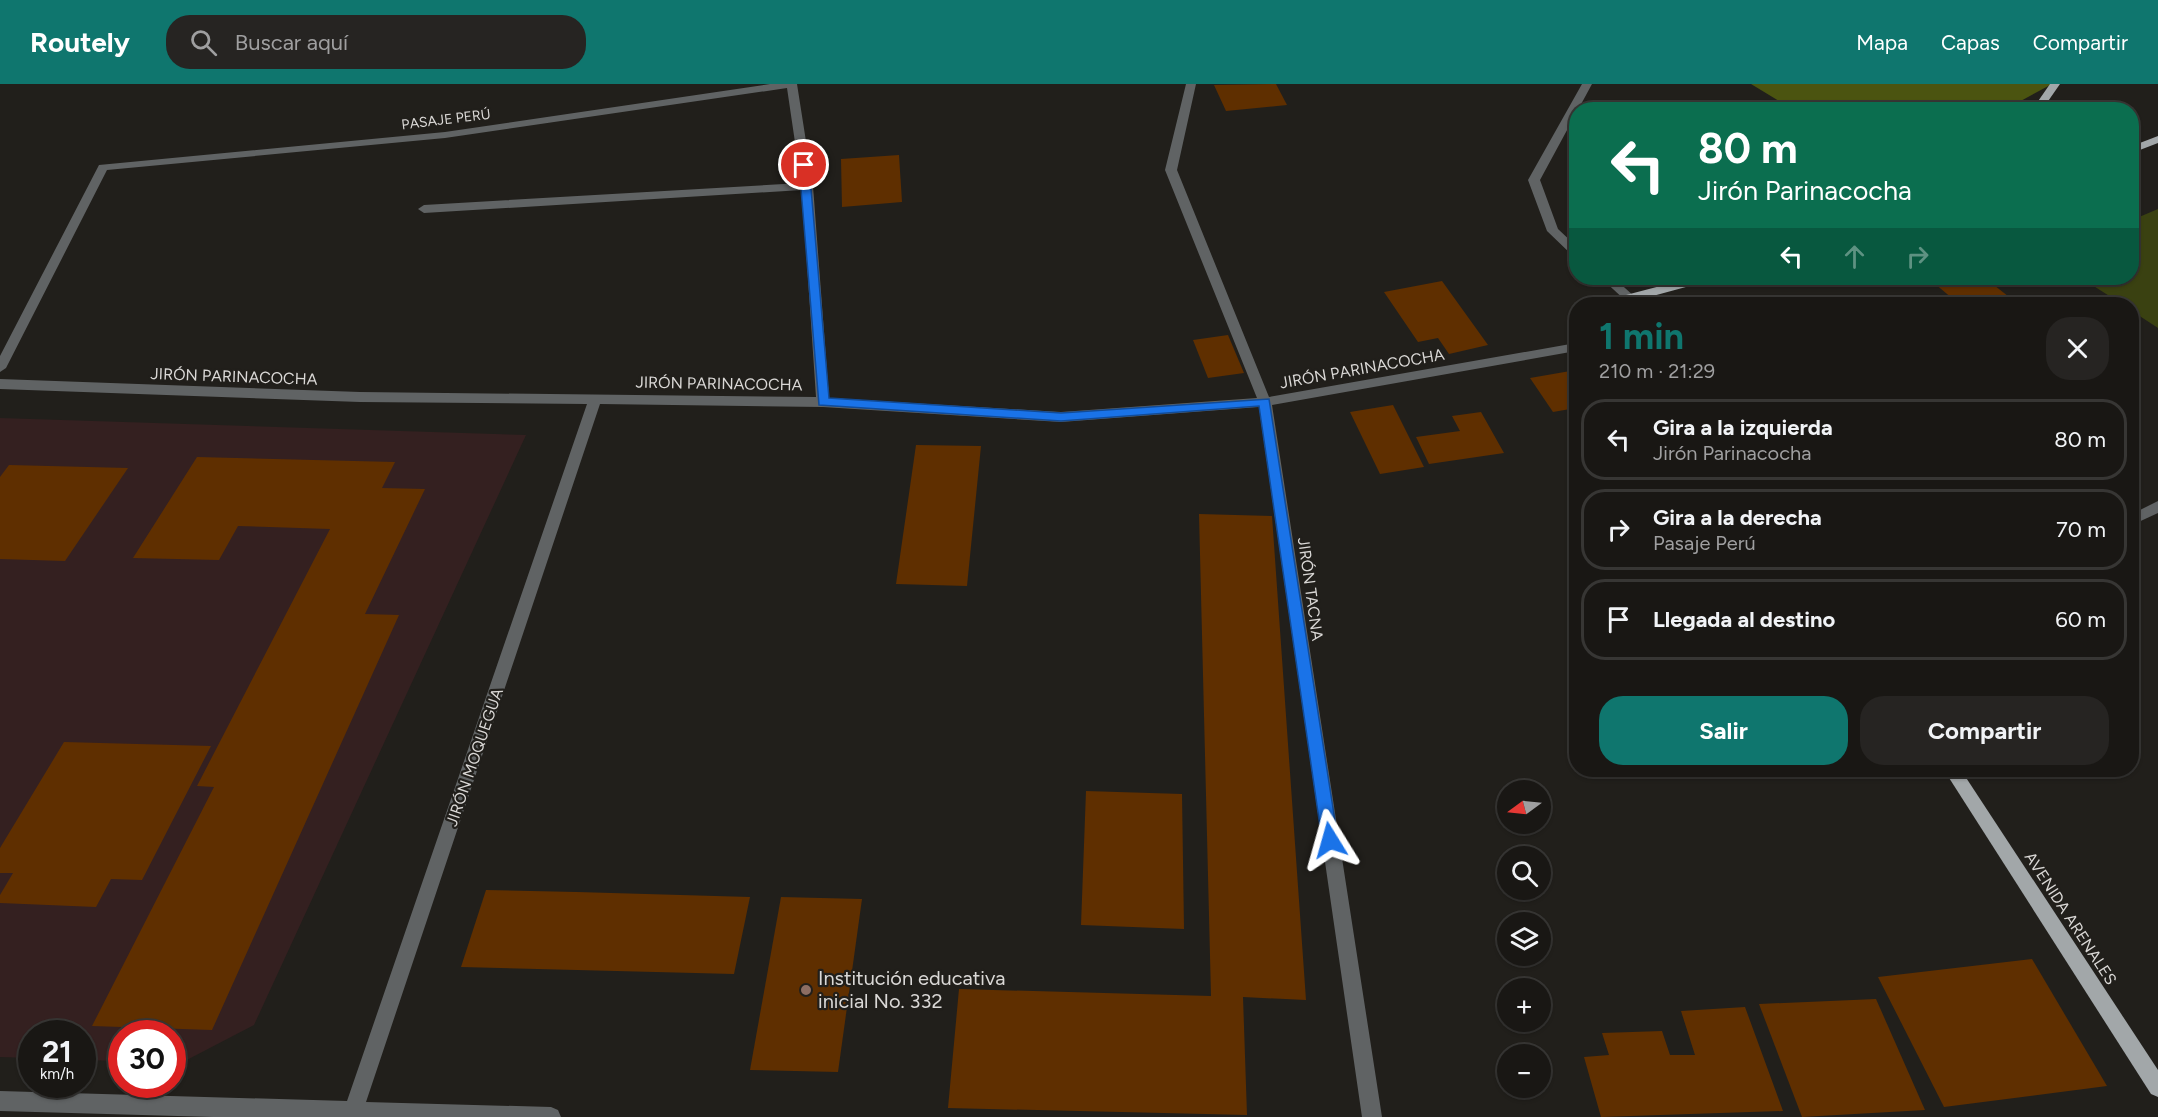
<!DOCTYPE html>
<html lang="es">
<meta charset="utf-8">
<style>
body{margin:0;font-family:Figtree,sans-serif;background:#262422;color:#f1f3f6;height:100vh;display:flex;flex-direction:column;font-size:22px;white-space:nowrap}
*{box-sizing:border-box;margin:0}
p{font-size:20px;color:#9f9fa0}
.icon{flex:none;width:33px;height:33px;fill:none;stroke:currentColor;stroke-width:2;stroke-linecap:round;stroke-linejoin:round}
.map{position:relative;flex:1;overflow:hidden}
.drawer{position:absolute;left:1569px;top:213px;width:570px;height:480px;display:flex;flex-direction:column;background:#191714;border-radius:24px;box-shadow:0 2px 4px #0004,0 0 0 2px #373634}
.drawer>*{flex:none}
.banner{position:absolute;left:1569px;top:18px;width:570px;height:183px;border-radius:24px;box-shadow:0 2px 4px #0004,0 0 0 2px #373634;background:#0b6e4f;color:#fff;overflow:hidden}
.needle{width:39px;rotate:255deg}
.fabs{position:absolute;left:1497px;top:696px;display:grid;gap:12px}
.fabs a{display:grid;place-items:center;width:54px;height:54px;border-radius:50%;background:#191714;box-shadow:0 2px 4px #0004,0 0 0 2px #373634;font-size:30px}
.speed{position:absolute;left:18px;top:936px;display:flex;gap:12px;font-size:30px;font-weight:700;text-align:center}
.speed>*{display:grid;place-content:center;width:78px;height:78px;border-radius:50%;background:#191714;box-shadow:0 2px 4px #0004,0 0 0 2px #373634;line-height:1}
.speed small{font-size:15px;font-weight:400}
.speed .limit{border:9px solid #d22;background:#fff;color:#111}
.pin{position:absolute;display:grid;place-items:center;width:51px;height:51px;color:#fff;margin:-26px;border:3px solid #fff;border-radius:50%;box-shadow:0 2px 6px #0007}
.me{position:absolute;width:66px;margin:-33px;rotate:352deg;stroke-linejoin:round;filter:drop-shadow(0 0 4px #0008)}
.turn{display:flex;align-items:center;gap:21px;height:126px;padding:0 30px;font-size:27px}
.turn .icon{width:78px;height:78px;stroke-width:2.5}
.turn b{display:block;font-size:42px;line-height:51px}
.lanes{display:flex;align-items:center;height:57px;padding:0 30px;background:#0003;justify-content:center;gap:30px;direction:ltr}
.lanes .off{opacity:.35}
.round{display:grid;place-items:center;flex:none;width:63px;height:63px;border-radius:24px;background:#262422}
.summary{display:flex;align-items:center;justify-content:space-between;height:102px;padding:0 30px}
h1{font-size:36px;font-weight:700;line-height:45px;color:#0f766e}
.cta{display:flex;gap:12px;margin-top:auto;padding:12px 30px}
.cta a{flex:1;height:69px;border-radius:24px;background:#0f766e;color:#fff;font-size:24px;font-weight:700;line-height:69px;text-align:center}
.cta a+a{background:#262422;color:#f1f3f6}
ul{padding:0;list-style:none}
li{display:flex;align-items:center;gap:18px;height:81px;margin:0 12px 9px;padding:0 18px;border:3px solid #373634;border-radius:24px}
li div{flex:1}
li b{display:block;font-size:22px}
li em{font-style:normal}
header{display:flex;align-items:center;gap:36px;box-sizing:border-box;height:84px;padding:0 30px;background:#0f766e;color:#fff}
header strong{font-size:28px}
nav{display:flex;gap:33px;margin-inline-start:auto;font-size:21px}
.search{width:420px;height:54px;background:#262422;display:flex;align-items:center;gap:15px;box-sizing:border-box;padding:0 21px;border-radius:24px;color:#9f9fa0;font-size:22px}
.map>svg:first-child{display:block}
.education{fill:#342020}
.green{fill:#3a4111}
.forest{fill:#4b5410}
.building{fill:#5f2f00}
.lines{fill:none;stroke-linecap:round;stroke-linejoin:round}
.minor{fill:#606364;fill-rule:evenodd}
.major{fill:#a2a7a9;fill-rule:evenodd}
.route{fill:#1a73e8;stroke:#114b97;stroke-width:1.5}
.education-dot{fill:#8d6e63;stroke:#211f1b;stroke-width:2}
.labels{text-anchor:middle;stroke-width:4.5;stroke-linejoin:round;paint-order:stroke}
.far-street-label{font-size:14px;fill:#dad8d6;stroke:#211f1b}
.street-label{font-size:16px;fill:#dad8d6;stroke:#211f1b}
.near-poi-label{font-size:20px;fill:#dad8d6;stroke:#211f1b;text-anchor:start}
</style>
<header>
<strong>Routely</strong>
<div class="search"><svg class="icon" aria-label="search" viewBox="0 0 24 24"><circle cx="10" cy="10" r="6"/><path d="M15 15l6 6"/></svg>Buscar aquí</div>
<nav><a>Mapa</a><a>Capas</a><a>Compartir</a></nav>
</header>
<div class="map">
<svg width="2158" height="1033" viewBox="0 0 2158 1033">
<rect width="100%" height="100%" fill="#211f1b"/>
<path class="education" d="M0,334l526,17 -272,590 -73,38h-8l-1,-29h-50l-1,27 -38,-1 -1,-26h-50l-1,24 -31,-1z"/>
<path class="green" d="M2158,125v119l-26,-17v-7h-10l-41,-26h51v-58z"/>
<path class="forest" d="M1751,0h301l-48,26 -230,-1 5,-8z"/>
<g class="building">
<path d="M1276,0l11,21 -61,6 -12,-26z"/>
<path d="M899,71l3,47 -60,5 -1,-48z"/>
<path d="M1928,194h57l33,26h-59z"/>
<path d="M1442,197l46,64 -39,9 -11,-16 -20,4 -34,-50z"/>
<path d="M1228,251l16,38 -36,5 -15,-38z"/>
<path d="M1576,286v38l-23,4 -23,-34z"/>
<path d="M1393,321l31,62 -44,7 -30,-62z"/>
<path d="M1481,328l23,41 -75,11 -13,-27 44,-6 -8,-15z"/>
<path d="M916,361l65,1 -14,140 -71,-2z"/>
<path d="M197,373l198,5 -13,26 43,1 -60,125 34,1 -187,415 -120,-4 122,-239 -17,-1 133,-257 -92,-3 -19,34 -86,-2z"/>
<path d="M9,381l119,3 -63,93 -65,-2v-82z"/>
<path d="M1199,430l73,2 34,484 -63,-3 4,118 -299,-7 11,-119 252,7z"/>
<path d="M64,658l147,4 -69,134 -31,-1 -15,28 -96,-4v-8l13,-22h-13v-25z"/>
<path d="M1086,707l96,3 2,135 -103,-4z"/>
<path d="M486,806l91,2 173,5 -16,77 -273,-7z"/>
<path d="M781,813l81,2 -24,173 -88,-2z"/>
<path d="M2032,875l75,127 -163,21 -66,-130z"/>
<path d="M1876,915l49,111 -123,7 -43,-113z"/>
<path d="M1745,923l38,104 -182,6 -17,-60 25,-2 -7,-22 60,-2 8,24h25l-14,-44z"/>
</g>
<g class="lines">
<g class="minor">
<path d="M770,0h27l16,102 16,212 232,14 196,-14 -92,-228 21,-86h10l-19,86 92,227 307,-54v8l-304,54 110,712h-20l-103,-710 -198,15 -238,-15 -223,-3 -234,698 185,5 7,3 3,7h-348l-213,-6v-20l347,10 240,-697 -227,-2 -360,-13v-10l360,13 456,5 -14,-207 -378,23 -6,-4 6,-4 377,-22 -14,-95 -342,50 -338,32 -101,198 -6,4v-16l99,-191 346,-33z"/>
<path d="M1582,0h10l-52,96 18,49 18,17v10l-4,-1 -25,-24 -19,-51z"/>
<path d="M1601,194h13l22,20 -2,3h-8z"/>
<path d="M2158,417v12l-26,12v-11z"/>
</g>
<g class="major">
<path d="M2050,0h10l-16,23 1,3h-10l-1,-3z"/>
<path d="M2158,52v7l-26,10v-7z"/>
<path d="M1691,194h19l-2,3 -70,19 3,4h-12l-5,-6 2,-3z"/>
<path d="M1944,686h17l197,300v27l-7,-3z"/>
</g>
</g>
<path class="route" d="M804,78l5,3 20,233 232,15 208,-14 69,441 -2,5 -6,2 -5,-2 -3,-5 -63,-434 -198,15 -242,-16 -20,-240z"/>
<circle class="education-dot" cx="806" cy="906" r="6"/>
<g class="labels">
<g class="far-street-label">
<text transform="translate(446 35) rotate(-7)" y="5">PASAJE PERÚ</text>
</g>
<g class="street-label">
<text transform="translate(1362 284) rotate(-10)" y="6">JIRÓN PARINACOCHA</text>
<text transform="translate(234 292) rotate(2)" y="6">JIRÓN PARINACOCHA</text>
<text transform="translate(719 299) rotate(1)" y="6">JIRÓN PARINACOCHA</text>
<text transform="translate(1311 505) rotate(82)" y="6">JIRÓN TACNA</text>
<text transform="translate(474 673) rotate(-71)" y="6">JIRÓN MOQUEGUA</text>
<text transform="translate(2071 834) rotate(57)" y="6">AVENIDA ARENALES</text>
</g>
<g class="near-poi-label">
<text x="818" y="901">Institución educativa<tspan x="818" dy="23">inicial No. 332</tspan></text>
</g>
</g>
</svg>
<div class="fabs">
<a><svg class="needle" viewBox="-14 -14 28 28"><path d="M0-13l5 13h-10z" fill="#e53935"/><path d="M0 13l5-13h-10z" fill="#9f9fa0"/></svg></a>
<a><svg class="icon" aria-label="search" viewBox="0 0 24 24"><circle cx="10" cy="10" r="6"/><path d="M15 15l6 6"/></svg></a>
<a><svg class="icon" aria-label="layers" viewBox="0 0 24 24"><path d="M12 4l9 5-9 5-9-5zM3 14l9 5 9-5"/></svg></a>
<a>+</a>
<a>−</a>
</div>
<div class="speed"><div>21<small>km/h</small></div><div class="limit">30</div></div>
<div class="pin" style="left:804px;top:81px;background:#d93025"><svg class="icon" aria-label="arrive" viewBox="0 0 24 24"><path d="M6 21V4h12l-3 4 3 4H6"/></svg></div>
<svg class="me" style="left:1330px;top:756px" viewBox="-20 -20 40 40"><path d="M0-17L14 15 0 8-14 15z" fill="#1a73e8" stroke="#fff" stroke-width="4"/></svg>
<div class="banner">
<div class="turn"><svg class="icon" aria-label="left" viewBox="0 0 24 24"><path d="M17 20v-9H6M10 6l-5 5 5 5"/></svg><div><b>80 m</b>Jirón Parinacocha</div></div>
<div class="lanes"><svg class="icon" aria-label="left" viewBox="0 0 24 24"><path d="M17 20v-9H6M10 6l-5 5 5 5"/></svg><svg class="icon off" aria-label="ahead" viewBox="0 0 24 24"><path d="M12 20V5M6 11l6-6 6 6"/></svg><svg class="icon off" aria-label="right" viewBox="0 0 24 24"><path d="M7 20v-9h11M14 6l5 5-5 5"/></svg></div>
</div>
<section class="drawer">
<div class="summary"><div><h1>1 min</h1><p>210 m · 21:29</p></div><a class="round"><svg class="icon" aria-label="close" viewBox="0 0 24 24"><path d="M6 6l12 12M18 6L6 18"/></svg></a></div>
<ul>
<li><svg class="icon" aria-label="left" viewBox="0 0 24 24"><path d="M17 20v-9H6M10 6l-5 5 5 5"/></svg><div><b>Gira a la izquierda</b><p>Jirón Parinacocha</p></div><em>80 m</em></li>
<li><svg class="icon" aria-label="right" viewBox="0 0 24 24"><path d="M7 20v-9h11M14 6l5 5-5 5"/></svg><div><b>Gira a la derecha</b><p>Pasaje Perú</p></div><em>70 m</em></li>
<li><svg class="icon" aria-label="arrive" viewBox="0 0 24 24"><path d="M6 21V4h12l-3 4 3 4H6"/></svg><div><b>Llegada al destino</b></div><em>60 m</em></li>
</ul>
<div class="cta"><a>Salir</a><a>Compartir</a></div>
</section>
</div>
